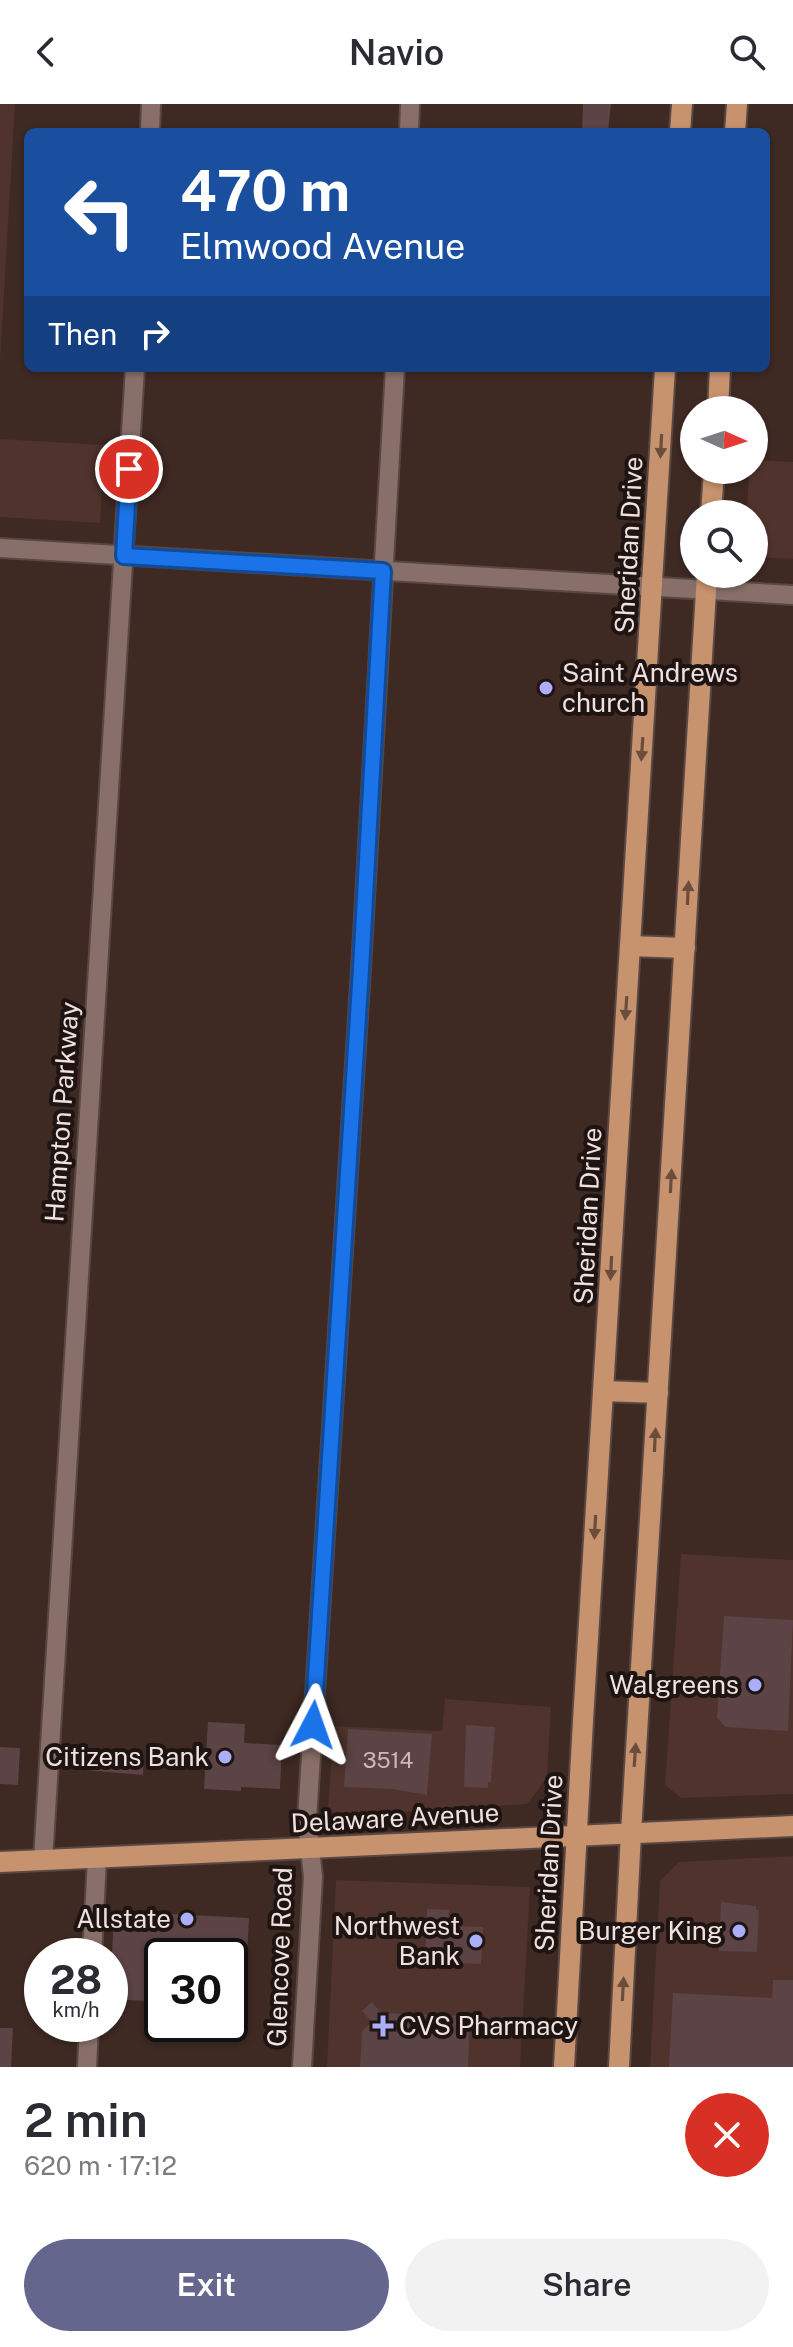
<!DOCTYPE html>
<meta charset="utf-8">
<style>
body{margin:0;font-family:"Public Sans",sans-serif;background:#f2f2f3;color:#2b2b33;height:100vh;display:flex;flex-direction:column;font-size:30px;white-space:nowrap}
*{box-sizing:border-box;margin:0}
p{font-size:26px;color:#7c7c81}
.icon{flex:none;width:44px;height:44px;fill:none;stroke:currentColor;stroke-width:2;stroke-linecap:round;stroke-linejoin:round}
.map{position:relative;height:1963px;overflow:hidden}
.sheet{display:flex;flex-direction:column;background:#fff;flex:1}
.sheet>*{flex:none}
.top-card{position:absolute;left:24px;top:24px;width:746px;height:244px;border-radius:12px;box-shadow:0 2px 6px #0004;background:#1a4fa0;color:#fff;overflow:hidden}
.needle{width:52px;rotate:93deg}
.tools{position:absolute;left:680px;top:292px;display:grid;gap:16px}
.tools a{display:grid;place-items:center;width:88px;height:88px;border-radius:50%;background:#fff;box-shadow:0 2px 6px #0004;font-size:40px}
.speed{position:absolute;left:24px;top:1834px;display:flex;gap:16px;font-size:40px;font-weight:700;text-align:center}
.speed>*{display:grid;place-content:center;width:104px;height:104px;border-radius:50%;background:#fff;box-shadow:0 2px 6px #0004;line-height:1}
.speed small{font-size:20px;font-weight:400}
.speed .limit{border:4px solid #111;border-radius:12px;background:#fff;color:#111}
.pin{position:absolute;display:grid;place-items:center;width:68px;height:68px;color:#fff;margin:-34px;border:4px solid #fff;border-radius:50%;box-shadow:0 2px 8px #0007}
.me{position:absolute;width:88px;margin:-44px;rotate:4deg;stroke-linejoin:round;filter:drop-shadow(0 0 6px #0008)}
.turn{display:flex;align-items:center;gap:28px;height:168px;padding:0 24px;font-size:36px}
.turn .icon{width:104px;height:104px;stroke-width:2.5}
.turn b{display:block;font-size:56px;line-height:68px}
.then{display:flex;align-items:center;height:76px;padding:0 24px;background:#0003;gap:16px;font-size:30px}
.round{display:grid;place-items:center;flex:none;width:84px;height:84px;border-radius:42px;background:#f2f2f3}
.headline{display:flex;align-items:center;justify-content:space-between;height:136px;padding:0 24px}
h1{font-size:48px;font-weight:600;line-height:60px}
.button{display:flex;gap:16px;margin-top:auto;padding:16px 24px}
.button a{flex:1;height:92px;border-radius:48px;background:#65668d;color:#fff;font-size:32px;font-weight:600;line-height:92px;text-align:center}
.button a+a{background:#f2f2f3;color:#2b2b33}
header{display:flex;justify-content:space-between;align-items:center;height:104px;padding:0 24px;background:#fff;font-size:36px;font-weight:600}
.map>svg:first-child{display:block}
.built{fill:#4f332c}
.building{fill:#5c4345}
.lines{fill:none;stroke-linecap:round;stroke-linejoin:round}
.minor-casing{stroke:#594743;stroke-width:22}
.major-casing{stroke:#594743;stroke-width:24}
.minor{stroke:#896f69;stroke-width:18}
.major{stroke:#c7926e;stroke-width:20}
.oneway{fill:#6a4d3b}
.route-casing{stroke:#114b97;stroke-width:20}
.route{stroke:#1a73e8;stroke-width:14}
.poi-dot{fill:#abaffb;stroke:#1e1412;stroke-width:3}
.labels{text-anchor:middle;stroke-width:8;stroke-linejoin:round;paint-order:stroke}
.number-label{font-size:22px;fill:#cbbab8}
.street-label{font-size:26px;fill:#f0e1de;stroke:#1e1412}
.poi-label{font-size:26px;fill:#f0e1de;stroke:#1e1412;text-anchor:end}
</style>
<header><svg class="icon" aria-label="back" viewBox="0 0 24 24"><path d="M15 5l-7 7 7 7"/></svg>Navio<svg class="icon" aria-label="search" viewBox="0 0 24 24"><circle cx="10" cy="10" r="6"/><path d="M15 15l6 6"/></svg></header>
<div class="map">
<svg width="793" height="1963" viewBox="0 0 793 1963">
<rect width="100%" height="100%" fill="#3e2923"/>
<g class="built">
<path d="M0,0h15l-15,258z"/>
<path d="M0,335l104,6 -4,78 -100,-6z"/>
<path d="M754,356l39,2v97l-39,-2v-43h-7l2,-44h5z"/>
<path d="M681,1450l112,6v234l-112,4 -16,-13z"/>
<path d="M445,1595l106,8 -4,71 -20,26 -189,12 -10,-8 6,-82 108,5z"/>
<path d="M793,1752v211h-143l10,-186 19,-19z"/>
<path d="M336,1776l194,7 -10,180h-193z"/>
</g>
<g class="building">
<path d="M583,0h28l-3,28h-26z"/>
<path d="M724,1512l69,4 -5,111 -62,-4 -9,-9z"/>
<path d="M208,1618l37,2 -1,19 38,2 -2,44 -39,-2v4l-37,-2z"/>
<path d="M466,1621l29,2 -4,55h-3v6l-24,-1z"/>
<path d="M348,1625l84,5 -5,61 -35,-6 -48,-2z"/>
<path d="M0,1643l20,1 -2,37 -18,-1z"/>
<path d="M85,1645l59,4 -1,22 -59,-5z"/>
<path d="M721,1798l35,4v4h3l-2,42 -38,-1z"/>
<path d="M427,1805l22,1 -1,16 35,1 -2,37 -56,-2z"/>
<path d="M114,1807l135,7 -5,89 -14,-1v-50h-68v46l-52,-3z"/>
<path d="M773,1876h20v87h-124l4,-74 99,5z"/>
<path d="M372,1898l9,11 89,3 -2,51h-108l2,-36 10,-9 -10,-11z"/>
<path d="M0,1924h13l-2,39h-11z"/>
</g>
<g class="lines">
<defs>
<g id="minor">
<path d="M150,28l1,-28"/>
<path d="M409,28l1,-28"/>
<path d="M0,444l793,47"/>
<path d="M43,1756l92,-1492"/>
<path d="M92,1852l5,-98"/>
<path d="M87,1963l2,-43"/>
<path d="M302,1963l11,-190 -6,-58 54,-850 34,-601"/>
</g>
<g id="major">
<path d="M680,28l2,-28"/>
<path d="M735,28l2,-28"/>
<path d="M718,306l2,-42"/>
<path d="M711,410l3,-44"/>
<path d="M630,842l55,2"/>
<path d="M603,1287l55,2"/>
<path d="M0,1758l793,-36"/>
<path d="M564,1963l19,-346 82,-1353"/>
<path d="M619,1963l12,-234 76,-1259"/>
</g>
</defs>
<use href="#minor" class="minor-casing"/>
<use href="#major" class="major-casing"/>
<use href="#minor" class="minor"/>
<use href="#major" class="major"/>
</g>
<defs><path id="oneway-solid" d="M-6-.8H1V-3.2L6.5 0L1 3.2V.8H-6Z" transform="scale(2)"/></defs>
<g class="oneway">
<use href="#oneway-solid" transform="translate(661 342) rotate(93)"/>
<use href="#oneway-solid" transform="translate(642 645) rotate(94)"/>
<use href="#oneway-solid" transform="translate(688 789) rotate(-87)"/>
<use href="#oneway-solid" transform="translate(626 904) rotate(94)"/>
<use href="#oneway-solid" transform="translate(671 1077) rotate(-87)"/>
<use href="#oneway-solid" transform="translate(611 1164) rotate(93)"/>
<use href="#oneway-solid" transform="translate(655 1336) rotate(-87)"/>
<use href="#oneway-solid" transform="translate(595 1423) rotate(93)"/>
<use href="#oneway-solid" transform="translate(635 1651) rotate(-86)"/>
<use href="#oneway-solid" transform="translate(623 1885) rotate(-87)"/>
</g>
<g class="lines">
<defs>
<path id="route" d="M129,365l-5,87 259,15 -22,398 -48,756"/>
</defs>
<use href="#route" class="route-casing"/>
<use href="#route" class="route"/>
</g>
<g class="poi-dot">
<circle cx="546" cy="584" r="8"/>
<circle cx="755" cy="1581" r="8"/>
<circle cx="225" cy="1653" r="8"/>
<circle cx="187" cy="1815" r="8"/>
<circle cx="739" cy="1827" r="8"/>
<circle cx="476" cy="1837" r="8"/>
<path d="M379 1910h8v8h8v8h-8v8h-8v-8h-8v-8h8z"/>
</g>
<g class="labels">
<g class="number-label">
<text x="388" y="1664">3514</text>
</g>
<g class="street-label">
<text transform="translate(629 441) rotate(-87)" y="9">Sheridan Drive</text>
<text transform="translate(62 1008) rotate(-86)" y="9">Hampton Parkway</text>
<text transform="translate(588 1112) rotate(-87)" y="9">Sheridan Drive</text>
<text transform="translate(395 1714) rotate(-3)" y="9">Delaware Avenue</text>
<text transform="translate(549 1759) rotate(-87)" y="9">Sheridan Drive</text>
<text transform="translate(280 1853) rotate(-88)" y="9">Glencove Road</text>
</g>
<g class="poi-label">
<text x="562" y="578" text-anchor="start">Saint Andrews<tspan x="562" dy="30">church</tspan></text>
<text x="739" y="1590">Walgreens</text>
<text x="209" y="1662">Citizens Bank</text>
<text x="171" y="1824">Allstate</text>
<text x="460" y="1831">Northwest<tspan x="460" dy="30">Bank</tspan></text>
<text x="723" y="1836">Burger King</text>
<text x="399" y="1931" text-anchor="start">CVS Pharmacy</text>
</g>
</g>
</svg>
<div class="tools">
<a><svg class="needle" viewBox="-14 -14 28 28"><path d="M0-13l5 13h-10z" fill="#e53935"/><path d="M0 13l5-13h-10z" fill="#7c7c81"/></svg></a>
<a><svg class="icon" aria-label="search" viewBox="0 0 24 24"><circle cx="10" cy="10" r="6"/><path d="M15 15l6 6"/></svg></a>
</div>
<div class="speed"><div>28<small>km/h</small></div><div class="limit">30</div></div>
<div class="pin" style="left:129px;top:365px;background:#d93025"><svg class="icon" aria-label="arrive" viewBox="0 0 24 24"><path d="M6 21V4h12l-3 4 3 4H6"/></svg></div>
<svg class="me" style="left:313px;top:1621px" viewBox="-20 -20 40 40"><path d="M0-17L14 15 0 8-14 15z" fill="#1a73e8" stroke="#fff" stroke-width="4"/></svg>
<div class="top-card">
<div class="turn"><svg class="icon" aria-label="left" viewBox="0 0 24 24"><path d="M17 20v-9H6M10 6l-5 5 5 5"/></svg><div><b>470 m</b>Elmwood Avenue</div></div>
<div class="then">Then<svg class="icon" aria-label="right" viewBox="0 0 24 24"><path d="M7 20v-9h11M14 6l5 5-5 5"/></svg></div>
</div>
</div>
<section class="sheet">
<div class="headline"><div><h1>2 min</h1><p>620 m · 17:12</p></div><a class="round" style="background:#d93025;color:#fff"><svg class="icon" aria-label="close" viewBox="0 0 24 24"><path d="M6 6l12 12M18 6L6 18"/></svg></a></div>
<div class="button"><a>Exit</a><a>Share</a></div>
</section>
